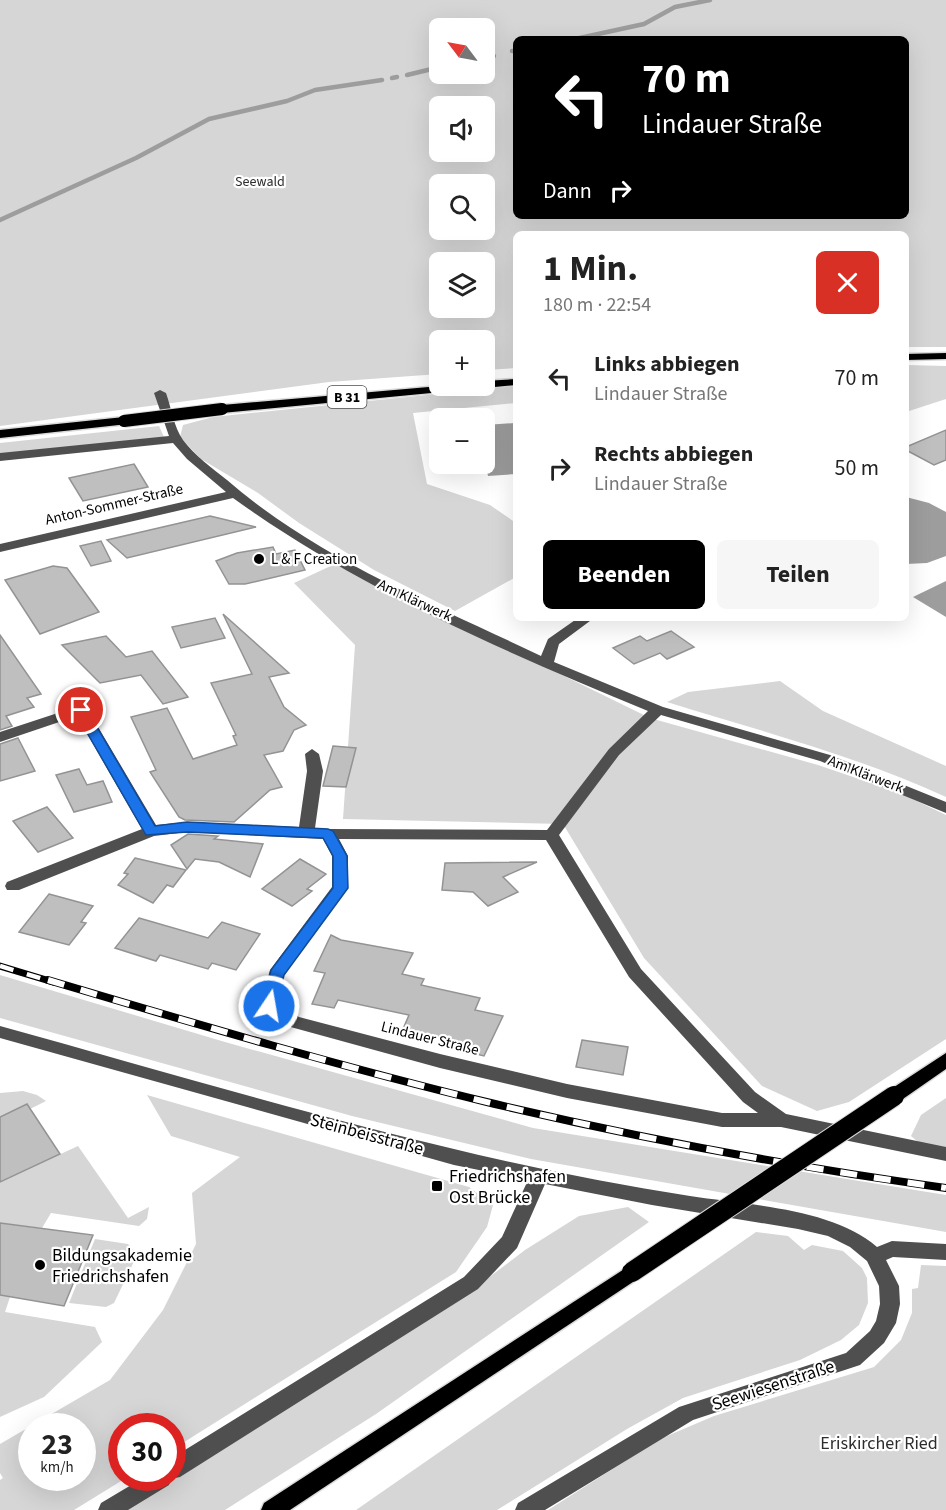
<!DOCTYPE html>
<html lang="de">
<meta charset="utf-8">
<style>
body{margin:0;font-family:"Source Sans 3",sans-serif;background:#f6f6f6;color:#222;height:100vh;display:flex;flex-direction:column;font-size:22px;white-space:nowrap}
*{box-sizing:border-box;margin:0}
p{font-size:20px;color:#767676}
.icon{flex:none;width:33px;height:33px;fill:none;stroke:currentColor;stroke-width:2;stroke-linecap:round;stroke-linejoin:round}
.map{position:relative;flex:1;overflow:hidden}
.details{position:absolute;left:513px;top:231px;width:396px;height:390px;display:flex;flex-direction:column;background:#fff;border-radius:9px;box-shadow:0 6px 24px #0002}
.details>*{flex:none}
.guide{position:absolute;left:513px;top:36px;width:396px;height:183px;border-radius:9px;box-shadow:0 6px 24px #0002;background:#000;color:#fff;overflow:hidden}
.needle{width:39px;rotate:302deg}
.buttons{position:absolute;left:429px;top:18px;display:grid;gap:12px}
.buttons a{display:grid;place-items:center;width:66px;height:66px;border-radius:9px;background:#fff;box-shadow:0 6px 24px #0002;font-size:30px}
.speed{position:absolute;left:18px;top:1413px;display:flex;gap:12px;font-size:30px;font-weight:700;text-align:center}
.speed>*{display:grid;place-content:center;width:78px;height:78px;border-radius:50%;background:#fff;box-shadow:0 6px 24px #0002;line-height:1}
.speed small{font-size:15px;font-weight:400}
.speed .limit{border:9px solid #d22;background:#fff;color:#111}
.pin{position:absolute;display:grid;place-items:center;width:51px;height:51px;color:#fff;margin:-26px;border:3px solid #fff;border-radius:50%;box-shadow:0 2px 6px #0007}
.me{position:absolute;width:66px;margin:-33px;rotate:12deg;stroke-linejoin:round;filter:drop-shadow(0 0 4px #0008)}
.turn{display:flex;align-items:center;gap:21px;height:126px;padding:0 30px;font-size:27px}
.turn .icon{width:78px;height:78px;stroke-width:2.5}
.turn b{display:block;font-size:42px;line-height:51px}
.then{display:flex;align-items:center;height:57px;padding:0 30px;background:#0003;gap:12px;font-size:22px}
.round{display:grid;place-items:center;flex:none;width:63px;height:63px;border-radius:9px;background:#f6f6f6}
.head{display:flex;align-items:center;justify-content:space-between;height:102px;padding:0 30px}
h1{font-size:36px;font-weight:700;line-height:45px}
.cta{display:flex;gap:12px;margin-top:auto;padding:12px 30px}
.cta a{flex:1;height:69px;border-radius:9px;background:#000;color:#fff;font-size:24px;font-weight:700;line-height:69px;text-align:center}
.cta a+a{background:#f6f6f6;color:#222}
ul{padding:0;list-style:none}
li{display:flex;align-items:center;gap:18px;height:90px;padding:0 30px}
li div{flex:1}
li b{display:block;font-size:22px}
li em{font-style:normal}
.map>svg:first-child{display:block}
.green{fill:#d6d6d6;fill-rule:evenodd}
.water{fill:#9d9d9d}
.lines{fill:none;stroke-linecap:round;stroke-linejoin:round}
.stream{stroke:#9d9d9d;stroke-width:4.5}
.building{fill:#bfbfbf;stroke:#939393;stroke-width:1.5}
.major-casing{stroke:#dbdbdb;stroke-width:3}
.minor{fill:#4f4f4f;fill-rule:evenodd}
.major{fill:#000;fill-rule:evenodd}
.rail-far1-casing{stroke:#000;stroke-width:7}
.rail-casing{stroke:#000;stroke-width:8}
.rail-far1{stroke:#fff;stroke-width:4.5;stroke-dasharray:14;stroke-linecap:butt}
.rail{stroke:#fff;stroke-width:6;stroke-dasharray:17;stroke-linecap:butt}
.major-bridge-far1-casing{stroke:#dbdbdb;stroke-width:14;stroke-linecap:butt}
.major-bridge-casing{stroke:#dbdbdb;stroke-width:22;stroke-linecap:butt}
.major-bridge-far1{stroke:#000;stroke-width:12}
.major-bridge{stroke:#000;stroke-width:20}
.route{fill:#1a73e8;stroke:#114b97;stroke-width:1.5}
.poi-dot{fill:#000;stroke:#fff;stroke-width:2}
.labels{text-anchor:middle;stroke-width:4.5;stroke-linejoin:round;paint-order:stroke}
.far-park-label{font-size:14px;fill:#2d2d2d;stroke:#fff}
.shield{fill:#fff;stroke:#4c4c4c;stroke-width:1.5}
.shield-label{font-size:14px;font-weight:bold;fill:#000}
.street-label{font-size:15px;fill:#000;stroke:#fff}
.poi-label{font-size:15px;fill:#000;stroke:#fff;text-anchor:start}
.near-street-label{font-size:18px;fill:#000;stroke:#fff}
.near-poi-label{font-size:18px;fill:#000;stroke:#fff;text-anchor:start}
.near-park-label{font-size:18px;fill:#2d2d2d;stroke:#fff}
</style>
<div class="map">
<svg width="946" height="1510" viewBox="0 0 946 1510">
<rect width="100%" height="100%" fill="#fff"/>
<g class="green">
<path d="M0,0h946v347h-40v-113h-390v134l-31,2 -1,-30h-44l-1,34 -110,8 -329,44zM440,28h44v46h-44zM516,39h390v177h-390zM440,106h44v46h-44zM440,184h44v46h-44zM440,262h44v46h-44z"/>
<path d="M906,365l40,1v33l-40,13z"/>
<path d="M516,386v17l-103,10 14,71 63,21 26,18v54l-61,34 -81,-41 -75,-47 -41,-30 -57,-34 -21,-22 3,-12 30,-8z"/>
<path d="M159,426l5,11 -164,17v-11z"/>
<path d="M335,564l315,154 168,47 82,28 46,22v224l-97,63 -32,9 -55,-25 -118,-128 -81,-134 -220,-5 12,-174 -61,-62z"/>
<path d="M780,681l43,30 123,55v31c-89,-41 -186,-66 -279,-95l21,-10z"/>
<path d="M0,975l225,67 308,86 413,67v37l-415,-73 -179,-43 -352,-98z"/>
<path d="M23,1091l14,4 9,6 -16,8 -3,-5 -27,13v-24z"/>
<path d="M147,1095l322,92 24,18 -6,22 -31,45 -283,177 -1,-23h-50v52h4l-52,32h-74v-30l3,-2 -3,-5v-29l110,-64 53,-70 33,-66 -4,-51 48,-36 -69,-21zM32,1426h50v52h-50z"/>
<path d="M946,1098v54l-22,-5 -13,-11 10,-21z"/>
<path d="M78,1146l50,72 21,-11 -2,12 -8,7 -88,-13 -9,15 -42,-5v-41z"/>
<path d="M628,1207l21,15 -273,192 -151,96h-107l353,-219 54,-41 54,-34z"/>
<path d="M756,1232l32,4 16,14 8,-5 31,6 19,17 5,10 1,25 -9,22 -18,15 -41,20 -117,38 -56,31 -130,81h-141z"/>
<path d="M95,1239l33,5 9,11 -23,48 -8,4 -37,-4z"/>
<path d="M921,1265l25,1v244h-398l112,-71 54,-23 160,-49 27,-27 11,-27v-24l6,-1z"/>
<path d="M0,1295l10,2 -5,15 90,15 7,15 -58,55 -44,20z"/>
</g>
<g class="water">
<path d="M515,423l1,51 -28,2 -3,-14v-37z"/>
<path d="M906,497l23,6 17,9v44l-19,7 -21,1z"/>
<path d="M946,581v36l-33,-20z"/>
</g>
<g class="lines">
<g class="stream">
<path d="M575,39l69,-15 31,-17 35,-7"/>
<path d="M512,51h4"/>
<path d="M484,57l10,-1"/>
<path d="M407,75l33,-8"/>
<path d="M392,78l5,-1"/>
<path d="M0,220l136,-62 73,-39 78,-18 28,-11 67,-10"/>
</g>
</g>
<g class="building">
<path d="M946,430v30l-12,5 -28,-15v-3z"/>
<path d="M134,464l14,23 -65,14 -14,-23z"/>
<path d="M210,516l46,11 -129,31 -20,-18z"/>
<path d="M101,541l10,20 -20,5 -11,-20z"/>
<path d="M273,547l3,7 19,-4 10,20 -60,14h-16l-13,-23 21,-8z"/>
<path d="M53,566l14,2 32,44 -59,22 -35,-54z"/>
<path d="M223,614l66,59 -20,4 15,30 22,18 -12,5 -11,21 -19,4 18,32 -12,3 -36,32 -49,-2 -6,-3 -29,-45 6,-2 -25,-53 36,-9 26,51 44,-14 -4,-9 3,-1 -25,-52 41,-9z"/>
<path d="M215,618l10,20 -44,10 -9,-21z"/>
<path d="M671,631l23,16 -27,12 -7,-6 -26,11 -21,-16 27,-12 7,5z"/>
<path d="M0,635l41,59 -14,4 7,9 -28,9 6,10 -12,4z"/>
<path d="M106,636l20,21 26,-6 36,46 -25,7 -22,-29 -41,8 -38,-38z"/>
<path d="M18,738l17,33 -35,10v-37z"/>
<path d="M333,746l23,2 -10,39 -23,-1z"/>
<path d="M79,769l8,16 16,-4 9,21 -38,10 -18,-37z"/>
<path d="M47,807l26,31 -35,14 -25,-31z"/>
<path d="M188,834l30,2 -4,3 49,5 -13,33 -31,-15 -24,-3 -8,10 -16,-24z"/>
<path d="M135,858l51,12 -13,17 -6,-2 -14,18 -35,-18 10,-11 -4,-1z"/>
<path d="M300,859l26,15 -19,15 5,2 -20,15 -30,-17z"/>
<path d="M537,862l-34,15 15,15 -30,14 -15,-14 -31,-2 3,-27z"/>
<path d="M49,894l44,12 -12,16 5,1 -17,22 -50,-13z"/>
<path d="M139,918l69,20 14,-16 38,12 -24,36 -24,-7 -4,6 -48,-14 -4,6 -41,-13z"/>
<path d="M331,935l10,5 72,13 -11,21 22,5 -3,6 59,13 -5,12 28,6 -19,40 -45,-11 4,-7 -40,-9 6,-14 -71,-15 -4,8 -22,-4 13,-31 -11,-2z"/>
<path d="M582,1040l46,7 -5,28 -47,-8z"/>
<path d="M27,1104l33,50 -60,28v-65z"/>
<path d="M0,1223l93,12 -29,71 -64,-11z"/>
</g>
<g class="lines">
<defs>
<g id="major">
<path d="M946,353v6l-40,1v-6z"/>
<path d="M516,379v6l-32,3 -5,-2h5v-5z"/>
<path d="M440,386h39l-6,3 -251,24 -6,-4 6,-4z"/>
<path d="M124,417l6,4 -2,3 -128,14v-8z"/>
<path d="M946,1053v16l-46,32 -6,2 -6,-2 -3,-5 3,-5z"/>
<path d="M632,1264l7,2 3,6 -3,6 -349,232h-29l3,-7z"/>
</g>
</defs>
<use href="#major" class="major-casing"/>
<g class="minor">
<path d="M160,390l6,3c5,14 8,35 17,47 12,16 29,28 44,40 91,79 208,125 314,176l7,-17 30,-21h16l-35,26 -5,18 109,45 167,48 116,47v11l-126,-52 -159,-46 -42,40 -60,80 82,134 114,123 31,22 160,33v14l-165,-34h-59l-155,-29 -127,-30 -153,-42 -24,-16 -3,-4 10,-36 62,-83v-31l-9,-17 -136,-7 -33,4 -135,54h-12l-2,-4 2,-4 135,-53 -65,-113 -77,26v-10l76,-25h10l2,3 68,115 31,-3 112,5 8,-56 -2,-17 7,-5 7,5 4,17 -8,57 13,1 219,1 62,-81 39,-38c-143,-59 -289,-122 -415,-213l-233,54v-8l226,-52 -39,-33 -14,-16 -173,18v-8l169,-17 -15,-43zM339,839l207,1 83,137 114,125 15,11h-36l-155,-29 -127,-30 -141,-37 -21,-13 6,-29 64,-87v-32z"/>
<path d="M0,1026c228,63 456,134 690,170 57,9 143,12 187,51l15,-6 54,3v16l-53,-3 -7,3 13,26 1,18 -4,19 -12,20 -24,22 -167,55 -148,90h-30l3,-7 161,-96 167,-54 24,-22 6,-10 4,-17 -1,-18 -12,-25 -17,-14 -22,-11 -30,-7 -146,-24 -107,-21 -28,64 -39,41 -298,188 -9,2 -2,6 -41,25h-30l3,-7 42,-25h29v-20l292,-181 38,-40 26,-57 -74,-15 -454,-127z"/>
</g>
<use href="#major" class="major"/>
<defs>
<path id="rail-far1" d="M0,966l53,16"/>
<path id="rail" d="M48,980c148,44 297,88 447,124 149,35 299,63 451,84"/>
</defs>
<use href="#rail-far1" class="rail-far1-casing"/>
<use href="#rail" class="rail-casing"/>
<use href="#rail-far1" class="rail-far1"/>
<use href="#rail" class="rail"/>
<defs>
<path id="major-bridge-far1" d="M124,421l98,-12"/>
<path id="major-bridge" d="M632,1272l262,-176"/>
</defs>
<use href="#major-bridge-far1" class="major-bridge-far1-casing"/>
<use href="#major-bridge" class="major-bridge-casing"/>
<use href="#major-bridge-far1" class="major-bridge-far1"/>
<use href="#major-bridge" class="major-bridge"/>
</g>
<path class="route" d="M81,706l6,4 68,116 32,-4 141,7 5,2 14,25 1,32 -64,87 -9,35h-11l-2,-4 9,-36 62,-82v-32l-10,-18 -136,-6 -41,3 -72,-125z"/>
<g class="poi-dot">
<circle cx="259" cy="559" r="6"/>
<rect x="431" y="1180" width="12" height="12" rx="3"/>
<circle cx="40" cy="1265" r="6"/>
</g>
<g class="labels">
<g class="far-park-label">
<text x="260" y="186">Seewald</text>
</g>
<rect class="shield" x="327.5" y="386" width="39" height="22" rx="4.5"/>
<g class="shield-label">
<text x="347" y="402">B 31</text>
</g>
<g class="street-label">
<text transform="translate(114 504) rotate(-13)" y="5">Anton-Sommer-Straße</text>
<text transform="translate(415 600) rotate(25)" y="5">Am Klärwerk</text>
<text transform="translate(866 774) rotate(21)" y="5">Am Klärwerk</text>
<text transform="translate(430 1038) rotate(14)" y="5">Lindauer Straße</text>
</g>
<g class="poi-label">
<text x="271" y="564">L &amp; F Creation</text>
</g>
<g class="near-street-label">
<text transform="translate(367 1134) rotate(15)" y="6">Steinbeisstraße</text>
<text transform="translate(773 1385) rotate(-18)" y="6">Seewiesenstraße</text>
</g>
<g class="near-poi-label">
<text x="449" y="1182">Friedrichshafen<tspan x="449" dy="21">Ost Brücke</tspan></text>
<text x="52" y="1261">Bildungsakademie<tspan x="52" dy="21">Friedrichshafen</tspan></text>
</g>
<g class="near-park-label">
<text x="879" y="1449">Eriskircher Ried</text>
</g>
</g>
</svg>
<div class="buttons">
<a><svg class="needle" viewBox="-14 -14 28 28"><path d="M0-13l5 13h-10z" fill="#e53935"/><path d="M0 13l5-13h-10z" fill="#767676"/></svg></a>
<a><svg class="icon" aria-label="sound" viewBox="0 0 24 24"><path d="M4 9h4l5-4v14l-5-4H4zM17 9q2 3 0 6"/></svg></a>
<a><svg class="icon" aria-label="search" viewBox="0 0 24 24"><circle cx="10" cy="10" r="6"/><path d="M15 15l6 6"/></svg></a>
<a><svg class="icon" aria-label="layers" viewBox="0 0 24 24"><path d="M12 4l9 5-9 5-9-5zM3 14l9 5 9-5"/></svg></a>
<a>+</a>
<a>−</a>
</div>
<div class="speed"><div>23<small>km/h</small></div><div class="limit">30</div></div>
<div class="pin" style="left:81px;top:710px;background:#d93025"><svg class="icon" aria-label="arrive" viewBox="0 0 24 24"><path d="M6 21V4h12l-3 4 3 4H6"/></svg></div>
<svg class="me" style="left:269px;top:1006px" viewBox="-20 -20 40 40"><circle r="17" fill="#1a73e8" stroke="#fff" stroke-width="3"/><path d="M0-11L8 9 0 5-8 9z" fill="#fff"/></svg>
<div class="guide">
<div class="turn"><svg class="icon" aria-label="left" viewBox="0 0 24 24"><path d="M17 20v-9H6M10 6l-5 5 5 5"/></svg><div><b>70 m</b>Lindauer Straße</div></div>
<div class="then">Dann<svg class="icon" aria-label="right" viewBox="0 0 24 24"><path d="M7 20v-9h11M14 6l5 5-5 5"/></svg></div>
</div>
<section class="details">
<div class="head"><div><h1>1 Min.</h1><p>180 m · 22:54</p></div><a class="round" style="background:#d93025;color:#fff"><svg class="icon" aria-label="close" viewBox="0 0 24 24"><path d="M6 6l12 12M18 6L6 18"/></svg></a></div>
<ul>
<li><svg class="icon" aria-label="left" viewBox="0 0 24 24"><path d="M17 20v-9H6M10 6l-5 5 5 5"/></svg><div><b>Links abbiegen</b><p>Lindauer Straße</p></div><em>70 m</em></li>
<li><svg class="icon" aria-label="right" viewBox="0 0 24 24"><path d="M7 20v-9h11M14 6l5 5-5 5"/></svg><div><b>Rechts abbiegen</b><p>Lindauer Straße</p></div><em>50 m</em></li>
</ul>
<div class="cta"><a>Beenden</a><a>Teilen</a></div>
</section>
</div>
